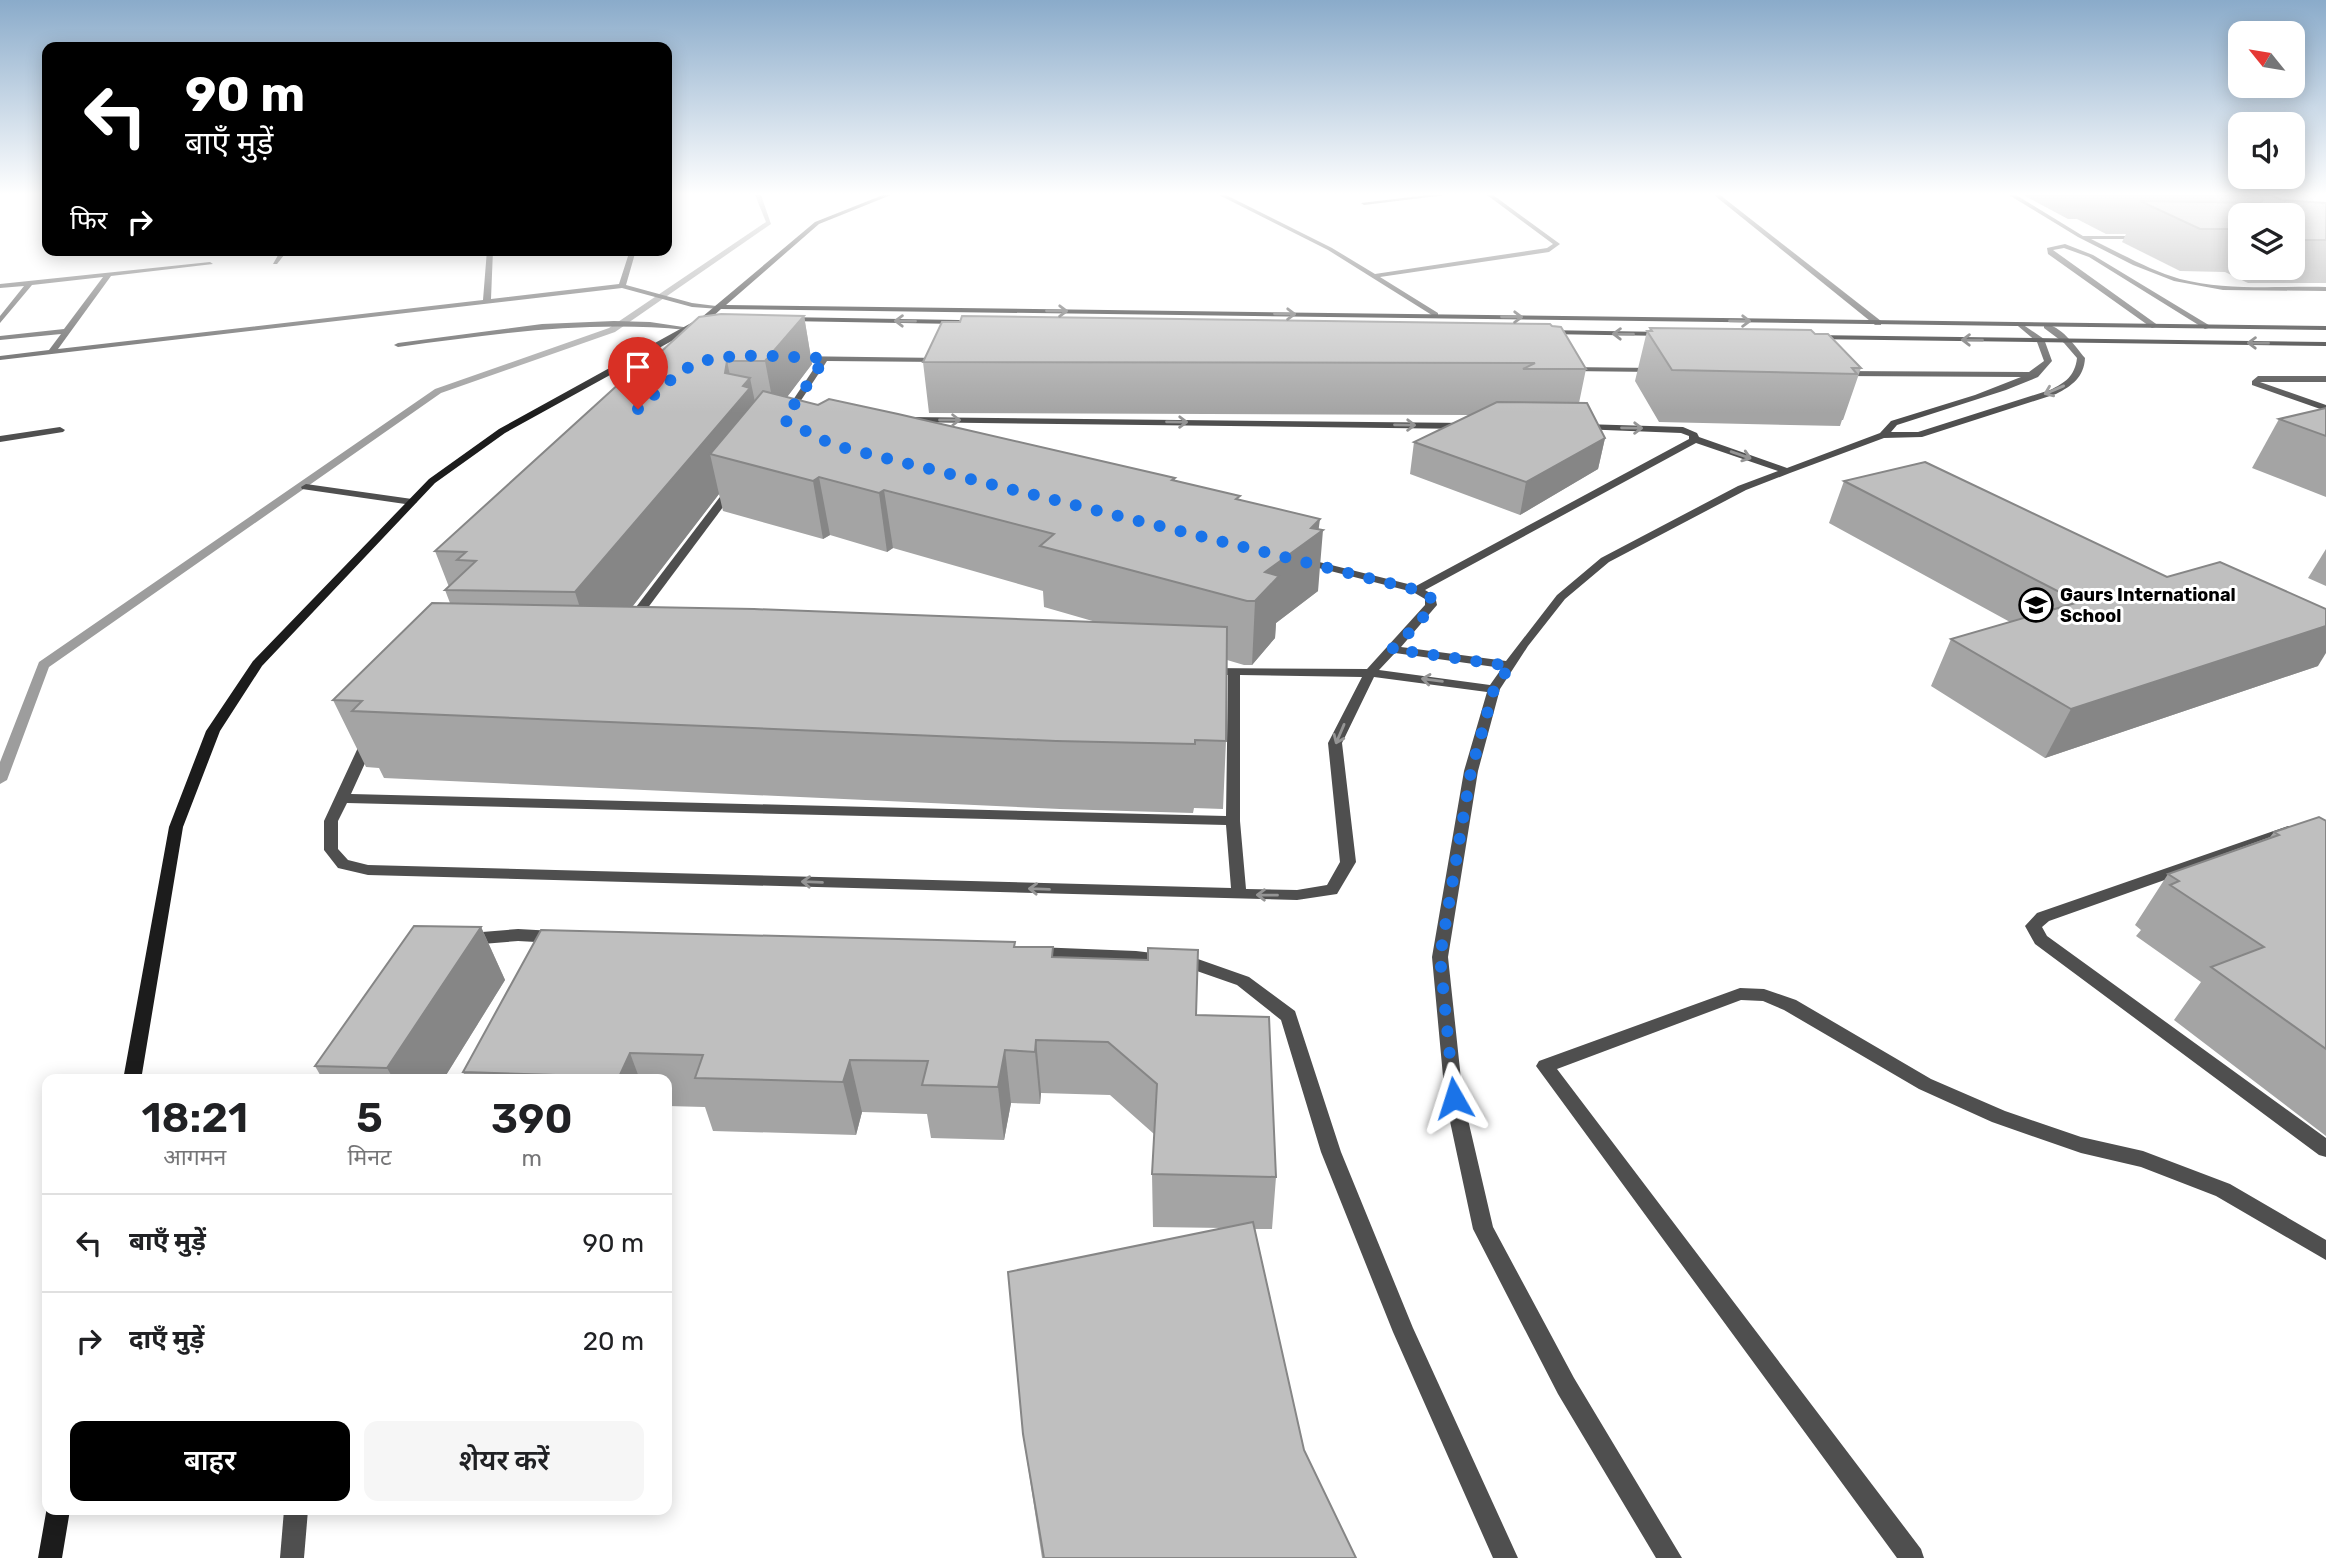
<!DOCTYPE html>
<html lang="hi">
<meta charset="utf-8">
<style>
body{margin:0;font-family:Rubik,"Noto Sans Devanagari",sans-serif;background:#f6f6f6;color:#202124;height:100vh;display:flex;flex-direction:column;font-size:26px;white-space:nowrap}
*{box-sizing:border-box;margin:0}
p{font-size:23px;color:#757577}
.icon{flex:none;width:38px;height:38px;fill:none;stroke:currentColor;stroke-width:2;stroke-linecap:round;stroke-linejoin:round}
.map{position:relative;flex:1;overflow:hidden}
.drawer{position:absolute;left:42px;top:1074px;width:630px;height:441px;display:flex;flex-direction:column;background:#fff;border-radius:14px;box-shadow:0 4px 18px #0003}
.drawer>*{flex:none}
.top-card{position:absolute;left:42px;top:42px;width:630px;height:214px;border-radius:14px;box-shadow:0 4px 18px #0003;background:#000;color:#fff;overflow:hidden}
.needle{width:46px;rotate:300deg}
.buttons{position:absolute;left:2228px;top:21px;display:grid;gap:14px}
.buttons a{display:grid;place-items:center;width:77px;height:77px;border-radius:14px;background:#fff;box-shadow:0 4px 18px #0003;font-size:35px}
.pin{position:absolute;display:grid;place-items:center;width:60px;height:60px;color:#fff;margin:-72px -30px;border-radius:50% 50% 50% 0;rotate:-45deg;box-shadow:0 0 7px #0007}
.pin .icon{rotate:45deg}
.me{position:absolute;width:77px;margin:-38px;rotate:354deg;stroke-linejoin:round;filter:drop-shadow(0 0 5px #0008)}
.turn{display:flex;align-items:center;gap:24px;height:147px;padding:0 28px;font-size:32px}
.turn .icon{width:91px;height:91px;stroke-width:2.5}
.turn b{display:block;font-size:49px;line-height:60px}
.then{display:flex;align-items:center;height:66px;padding:0 28px;background:#0003;gap:14px;font-size:26px}
.eta{display:flex;justify-content:space-evenly;align-items:center;height:119px;text-align:center}
.eta b{font-size:42px;font-weight:600;line-height:49px}
.primary-button{display:flex;gap:14px;margin-top:auto;padding:14px 28px}
.primary-button a{flex:1;height:80px;border-radius:14px;background:#000;color:#fff;font-size:28px;font-weight:600;line-height:80px;text-align:center}
.primary-button a+a{background:#f6f6f6;color:#202124}
ul{padding:0;list-style:none}
li{display:flex;align-items:center;gap:21px;height:98px;padding:0 28px;border-top:2px solid #e0e0e0}
li div{flex:1}
li b{display:block;font-size:26px}
li em{font-style:normal}
.map>svg:first-child{display:block}
.lines{fill:none;stroke-linecap:round;stroke-linejoin:round}
.stream{fill:#9d9d9d;fill-rule:evenodd}
.lane{fill:#4f4f4f;fill-rule:evenodd}
.street{fill:#4f4f4f;fill-rule:evenodd}
.secondary{fill:#1c1c1c;fill-rule:evenodd}
.wall{fill:#a4a4a4;fill-rule:evenodd}
.shaded-wall{fill:#868686}
.building{fill:#bfbfbf;stroke:#868686;stroke-width:2}
.oneway{stroke:#606060}
.oneway2{stroke:#959595}
.route{stroke:#1a73e8;stroke-width:12;stroke-dasharray:0 21.6}
.labels{text-anchor:middle;stroke-width:6;stroke-linejoin:round;paint-order:stroke}
.poi-label{font-size:18px;font-weight:bold;fill:#000;stroke:#fff;text-anchor:start}
</style>
<div class="map">
<svg width="2326" height="1558" viewBox="0 0 2326 1558">
<rect width="100%" height="100%" fill="#fff"/>
<g class="lines">
<path class="stream" d="M755,195h6l10,29 -156,108 -174,61 -392,274 -42,113 -7,4v-22l39,-100 396,-273 174,-61 157,-106z"/>
<g class="lane">
<path d="M1428,195h18l-82,10 -3,-2z"/>
<path d="M1714,195h6l161,126v4h-6z"/>
<path d="M614,321l36,1 40,6 -4,2c-97,-10 -192,4 -288,17l-4,-2 4,-2 144,-19z"/>
<path d="M306,484l106,15 5,3 -5,3 -110,-16 -1,-2z"/>
</g>
<g class="street">
<path d="M1219,195h7l106,53 43,26 172,-26 6,-4 -66,-49h6l67,49 -11,8 -169,25 58,36v4h-3l-107,-67z"/>
<path d="M2009,195h7l67,41h63l-2,3h-53c29,14 58,31 89,40 47,12 98,7 146,8v4l-103,-1 -49,-9 -41,-16 -55,-28z"/>
<path d="M2065,244l28,11 119,72 -7,2 -116,-72 -25,-9 -11,2 106,76 -7,2 -104,-74 -1,-6z"/>
<path d="M281,250h7l-11,14h-4z"/>
<path d="M487,250h6l-2,49 128,-15 11,-34h6l-10,35 66,18 32,4 -4,2 -28,-2 -70,-19 -622,72v-4l49,-6 12,-16 -61,6v-4l64,-7 39,-52 -71,8 -32,38v-7l24,-30 -24,2v-4l210,-22 3,2 -102,12 -53,73 425,-49z"/>
<path d="M2022,324l22,15 8,22 -14,16 -32,13 -109,35 -6,7h27l132,-42c15,-7 25,-14 27,-32l-13,-15 -20,-15v-4c17,1 31,22 41,34 -1,19 -13,28 -29,36l-134,43 -38,1 -94,35 -44,17 -137,72 -44,37 -37,47 -28,43 -22,82 -30,186 15,141 30,129 81,151 108,180h-26l-98,-164 -85,-165 -28,-131 -13,-141 32,-186 23,-79 -113,-15 -32,66 14,119 -19,32 -40,6 -929,-25 -30,-7 -14,-18v-29l38,-82 7,-4 7,4 -25,55 875,22 2,-141 -23,-1 -2,-3 2,-3 162,1 58,-64v-6l-12,-7 -114,-29v-4l4,-1 113,28 273,-147v-3l-8,-3 -101,-4v-4l3,-1 100,3 14,6 2,4 88,31 93,-35 11,-12 84,-26 46,-18 -180,-1 -3,-1v-4l191,1 15,-11 -7,-19 -19,-16zM1696,443l82,28 -40,15 -137,72 -44,37 -51,66 -105,-14 36,-42 -2,-9 -10,-6zM1395,653l107,15 -12,17 -111,-15zM1240,675l122,2 -34,66 12,119 -13,23 -30,5 -51,-1 -6,-68zM347,803l879,22 5,63 -863,-23 -20,-5 -10,-11v-28z"/>
<path d="M791,356l151,2 4,2 -4,2 -115,-1 -37,56 -3,1 -4,-3 36,-54 -25,-1h-3z"/>
<path d="M1565,367l91,1 4,2 -4,2 -88,-1h-3z"/>
<path d="M2258,376h68v6h-66l66,23v6l-74,-26v-4z"/>
<path d="M908,417l560,6 5,3 -5,3 -563,-7v-4z"/>
<path d="M60,427l5,3 -2,2 -63,10v-6z"/>
<path d="M729,485l9,2 -103,138h-8v-6z"/>
<path d="M2288,826l38,4v10l-37,-4 -240,85 -7,6 5,9 279,202v19l-7,-2 -284,-211 -10,-18 12,-13z"/>
<path d="M518,929l36,2 6,2 2,4 -2,4 -6,2 -36,-2 -48,4 -6,-2 -2,-4 2,-4 6,-2z"/>
<path d="M1036,947l100,4 59,7 54,19 46,34 46,141 72,176 105,230h-25l-100,-226 -72,-180 -40,-132 -44,-35 -43,-15 -58,-7 -100,-4 -6,-2 -2,-4 2,-4z"/>
<path d="M1740,988l24,1 32,11 135,79 74,32 76,26 62,14 87,33 96,56v20l-110,-64 -75,-29 -60,-14 -89,-31 -73,-33 -135,-79 -21,-9 -22,-1 -184,69 364,480 3,9h-27l-361,-492 3,-5z"/>
<path d="M284,1510h24l-4,48h-24z"/>
</g>
<g class="secondary">
<path d="M883,195h8l-72,29 -93,81 1600,21v4l-1605,-21 -13,12 -203,112 -70,50 -173,183 -42,65 -37,96 -42,253h-18l46,-253 37,-96 47,-70 176,-182 70,-50 203,-112 113,-95z"/>
<path d="M783,317l176,3 4,2 -4,2 -173,-3 -4,-2z"/>
<path d="M1543,330l123,2 4,2 -4,2 -120,-2 -4,-2z"/>
<path d="M1812,335l514,7v4l-517,-7 -1,-2z"/>
<path d="M47,1507v3h23l-8,48h-24z"/>
</g>
</g>
<g class="wall">
<path d="M2023,195h246l13,5 44,3v80h-78l-23,-11 -45,-1 -58,-29 4,-8h-20l-29,-15h-9zM2240,215h52v53h-52z"/>
<path d="M804,316l8,48 -25,33 31,8 357,73v2l65,20 79,29 -1,62 -42,32 -1,15 -23,27h-8l-17,-5 -1,81 -3,68 -29,-1 -1,5 -133,-4 -676,-31 -5,-10 -13,-1 -33,-67 117,-97 -5,-13 4,-3 -14,-36 194,-170zM719,494l4,17 100,28 7,-4 57,17 6,-4 150,43 1,16 52,15 -463,-16z"/>
<path d="M1550,324l36,45 -7,34 26,35 -7,31 -78,46 -110,-41 4,-32 56,-27 -541,-2 -6,-51z"/>
<path d="M1650,328l165,6 46,34 -18,52h-1l-2,6 -181,-4 -24,-41 12,-50h2z"/>
<path d="M2326,408v89l-74,-29 27,-49z"/>
<path d="M1844,481l474,185 -273,92 -114,-72 20,-47 59,-17 -181,-99z"/>
<path d="M2326,549v37l-18,-8z"/>
<path d="M2326,821v315l-152,-116 27,-38 -65,-46 5,-6 -6,-5 33,-51 102,-37 4,-5z"/>
<path d="M481,927l24,53 -62,100h-120l-8,-14z"/>
<path d="M1015,947l38,10 143,58 80,162 -4,52h-17l49,221 52,108h-314l-19,-124 201,-206 -71,-1 -1,-53 2,-40 -44,-39 -69,-2 -1,11 -29,-1 -7,37 -73,-2 -4,-24 -65,-2 -6,23 -143,-4 -8,-24 -38,-1v-26h-200l-4,-8z"/>
</g>
<g class="shaded-wall">
<path d="M804,316l8,48 -37,49 -10,-52z"/>
<path d="M727,361l9,43 7,-18 7,-8 11,53 -51,23 9,40 -124,161 -20,-63z"/>
<path d="M1605,438l-7,31 -78,46 6,-33z"/>
<path d="M819,477l11,58 -7,4 -10,-58z"/>
<path d="M884,490l9,58 -6,4 -8,-59z"/>
<path d="M1320,519l-2,15 5,-4 -5,61 -42,32 -1,15 -23,27 3,-64 10,-29z"/>
<path d="M2326,626v27l-8,13 -273,92 26,-49z"/>
<path d="M481,927l24,53 -62,100h-49l-7,-12z"/>
<path d="M1036,1040l5,53 -1,11 -5,-52z"/>
<path d="M1005,1050l6,53 -7,37 -6,-53z"/>
<path d="M630,1053l10,27h-20l-1,-3z"/>
<path d="M850,1060l12,52 -6,23 -13,-53z"/>
</g>
<g class="building">
<path d="M2260,195h9l13,5 44,3v37h-34v-25h-52v14h-40l-60,-28 120,2 3,-3z"/>
<path d="M721,314l83,2 -39,45h-38l-2,12 25,5 -7,8 7,2 -175,204 -130,-2 31,-29 -19,-1 9,-8 -31,-1 187,-170h7l70,-64z"/>
<path d="M962,316l588,8 2,2 9,1 25,42h-63l12,-6 -612,-1 19,-40h18z"/>
<path d="M1650,328l161,2 4,4h13l33,34h-9l5,6 -185,-4 -25,-39h5z"/>
<path d="M763,391l55,14 11,-6 69,15 277,64 -3,2 68,16 -4,3 84,20 -9,9 12,2 -58,42 14,4 -24,25h-8l-207,-55 14,-12 -170,-44 -5,3 -60,-16 -6,4 -103,-27z"/>
<path d="M1497,402l90,1 18,35 -79,44 -112,-40z"/>
<path d="M2326,408v28l-47,-17z"/>
<path d="M1925,462l242,115 53,-15 106,47v17l-255,83 -120,-70 128,-37 -235,-121z"/>
<path d="M432,603l322,6 473,18 -1,114 -31,-1v4l-139,-3 -704,-30 10,-10 -29,-1z"/>
<path d="M2319,817l7,4v228l-115,-82 53,-20 -94,-62 9,-4 -11,-7 111,-39 -5,-3z"/>
<path d="M414,926l67,1 -94,141 -72,-2z"/>
<path d="M541,930l474,12 -1,5h39l-1,10 96,3v-12l50,2 -2,65 73,2 7,160 -124,-3 5,-90 -49,-42 -72,-2 -1,12 -30,-2 -7,37 -76,-2 6,-24 -78,-1 -7,22 -148,-4 8,-23 -73,-2 -11,24 -156,-5z"/>
<path d="M1253,1222l51,228 52,108h-312l-21,-124 -15,-162z"/>
</g>
<defs><path id="oneway-shaft" d="M-6 0H5M1.5-3L5.5 0L1.5 3" fill="none" stroke-width="1.6" stroke-linecap="round" stroke-linejoin="round" transform="scale(1.75)"/></defs>
<g class="oneway">
<use href="#oneway-shaft" transform="translate(1057 311) rotate(1)"/>
<use href="#oneway-shaft" transform="translate(1285 314) rotate(1)"/>
<use href="#oneway-shaft" transform="translate(1512 317) rotate(1)"/>
<use href="#oneway-shaft" transform="translate(905 321) rotate(-179)"/>
<use href="#oneway-shaft" transform="translate(1740 321) rotate(1)"/>
<use href="#oneway-shaft" transform="translate(1623 334) rotate(-179)"/>
<use href="#oneway-shaft" transform="translate(1972 340) rotate(-179)"/>
<use href="#oneway-shaft" transform="translate(2258 343) rotate(-179)"/>
</g>
<g class="oneway2">
<use href="#oneway-shaft" transform="translate(2054 390) rotate(157)"/>
<use href="#oneway-shaft" transform="translate(950 420)"/>
<use href="#oneway-shaft" transform="translate(1177 422) rotate(1)"/>
<use href="#oneway-shaft" transform="translate(1405 425) rotate(1)"/>
<use href="#oneway-shaft" transform="translate(1632 428) rotate(1)"/>
<use href="#oneway-shaft" transform="translate(1741 455) rotate(19)"/>
<use href="#oneway-shaft" transform="translate(1432 680) rotate(-173)"/>
<use href="#oneway-shaft" transform="translate(1340 734) rotate(113)"/>
<use href="#oneway-shaft" transform="translate(812 882) rotate(-178)"/>
<use href="#oneway-shaft" transform="translate(1039 889) rotate(-178)"/>
<use href="#oneway-shaft" transform="translate(1267 895) rotate(-179)"/>
</g>
<linearGradient id="sky" x2="0" y2="1"><stop stop-color="#8aabca"/><stop offset="0.47" stop-color="#fff"/><stop offset="1" stop-color="#fff" stop-opacity="0"/></linearGradient>
<rect width="2326" height="413" fill="url(#sky)"/>
<g class="lines">
<path class="route" d="M638,409c16,-13 33,-32 51,-42 33,-18 98,-9 136,-9l-41,62 49,25 584,145 14,8c-1,19 -26,38 -39,51l118,17 -16,23 -23,82 -31,186 14,141"/>
</g>
<defs>
<symbol id="school-ring" viewBox="-11 -11 22 22"><circle r="9.5" fill="#fff" stroke="#000" stroke-width="1.5"/><path d="M0-5L7-2L0 1L-7-2ZM-4 1L0 2.5L4 1V4Q0 6-4 4Z" fill="#000"/></symbol>
</defs>
<g fill-rule="evenodd">
<use href="#school-ring" x="2017" y="586" width="38" height="38"/>
</g>
<g class="labels">
<g class="poi-label">
<text x="2060" y="601">Gaurs International<tspan x="2060" dy="21">School</tspan></text>
</g>
</g>
</svg>
<div class="buttons">
<a><svg class="needle" viewBox="-14 -14 28 28"><path d="M0-13l5 13h-10z" fill="#e53935"/><path d="M0 13l5-13h-10z" fill="#757577"/></svg></a>
<a><svg class="icon" aria-label="sound" viewBox="0 0 24 24"><path d="M4 9h4l5-4v14l-5-4H4zM17 9q2 3 0 6"/></svg></a>
<a><svg class="icon" aria-label="layers" viewBox="0 0 24 24"><path d="M12 4l9 5-9 5-9-5zM3 14l9 5 9-5"/></svg></a>
</div>
<div class="pin" style="left:638px;top:409px;background:#d93025"><svg class="icon" aria-label="arrive" viewBox="0 0 24 24"><path d="M6 21V4h12l-3 4 3 4H6"/></svg></div>
<svg class="me" style="left:1454px;top:1098px" viewBox="-20 -20 40 40"><path d="M0-17L14 15 0 8-14 15z" fill="#1a73e8" stroke="#fff" stroke-width="4"/></svg>
<div class="top-card">
<div class="turn"><svg class="icon" aria-label="left" viewBox="0 0 24 24"><path d="M17 20v-9H6M10 6l-5 5 5 5"/></svg><div><b>90 m</b>बाएँ मुड़ें</div></div>
<div class="then">फिर<svg class="icon" aria-label="right" viewBox="0 0 24 24"><path d="M7 20v-9h11M14 6l5 5-5 5"/></svg></div>
</div>
<section class="drawer">
<div class="eta">
<div><b>18:21</b><p>आगमन</p></div>
<div><b>5</b><p>मिनट</p></div>
<div><b>390</b><p>m</p></div>
</div>
<ul>
<li><svg class="icon" aria-label="left" viewBox="0 0 24 24"><path d="M17 20v-9H6M10 6l-5 5 5 5"/></svg><div><b>बाएँ मुड़ें</b></div><em>90 m</em></li>
<li><svg class="icon" aria-label="right" viewBox="0 0 24 24"><path d="M7 20v-9h11M14 6l5 5-5 5"/></svg><div><b>दाएँ मुड़ें</b></div><em>20 m</em></li>
</ul>
<div class="primary-button"><a>बाहर</a><a>शेयर करें</a></div>
</section>
</div>
